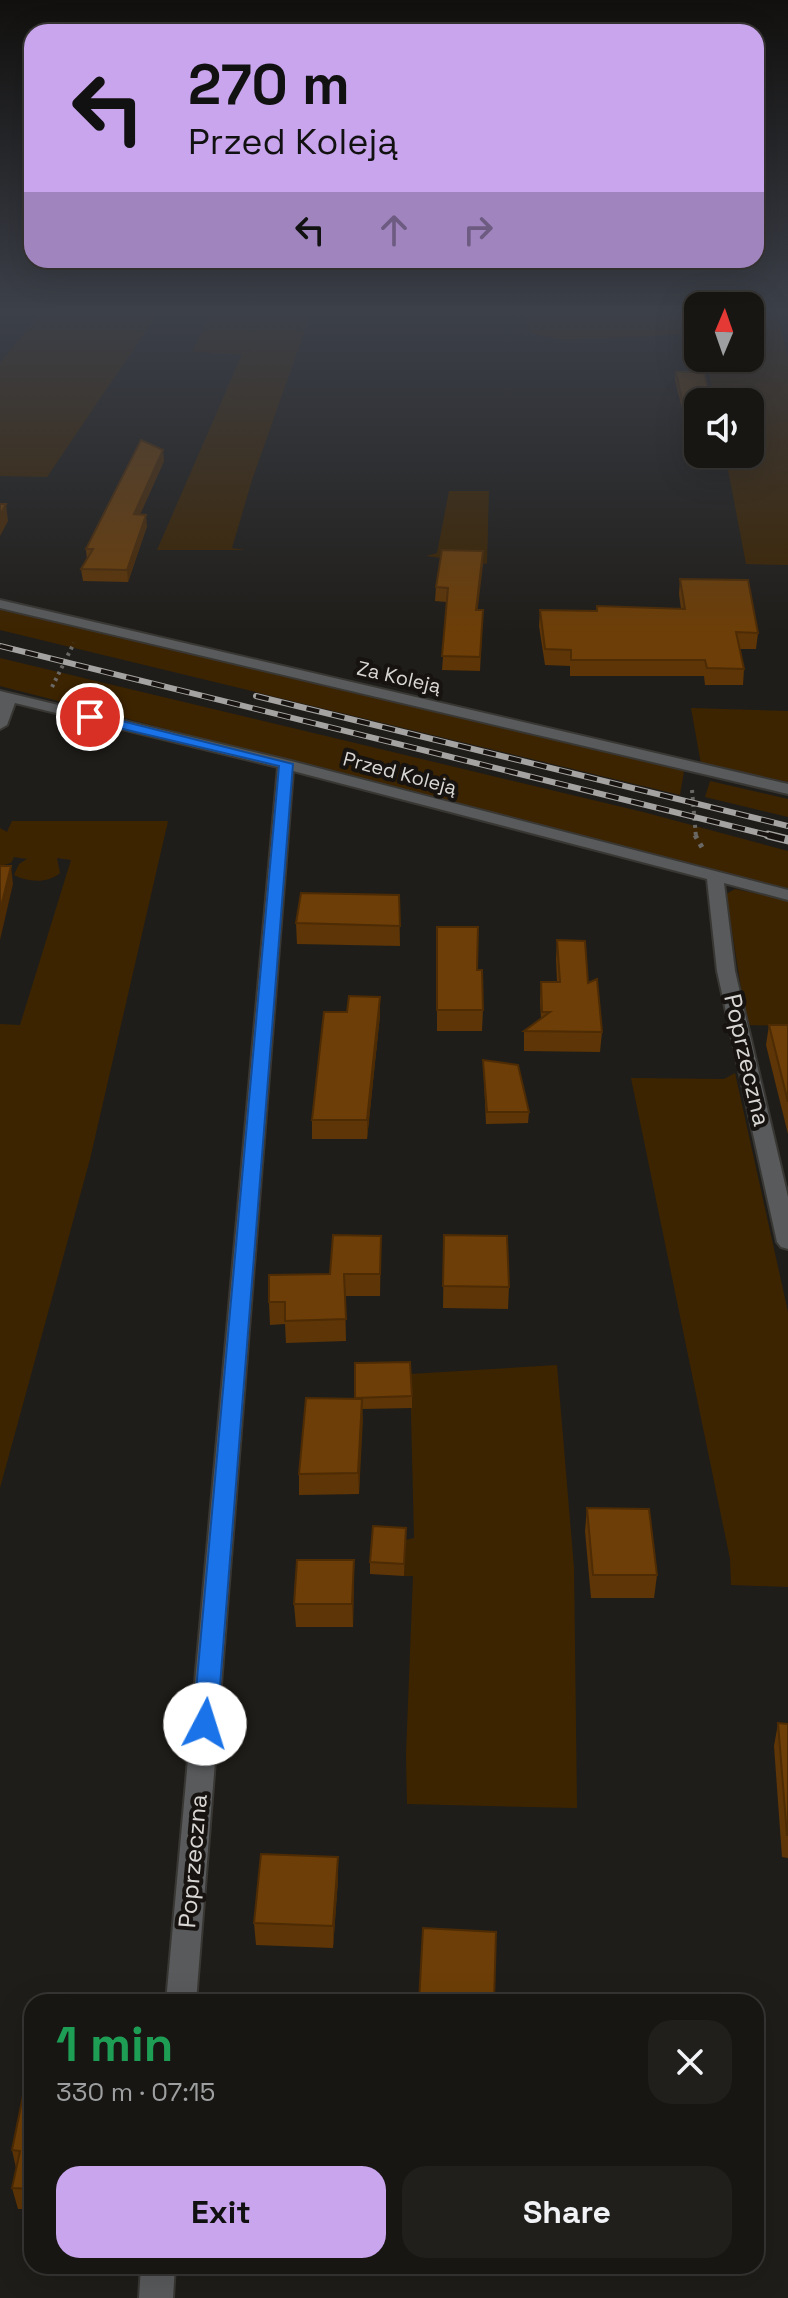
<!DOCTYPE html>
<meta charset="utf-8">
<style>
body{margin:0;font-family:"Space Grotesk",sans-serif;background:#201f1c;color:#f1f3f6;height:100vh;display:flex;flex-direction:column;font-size:30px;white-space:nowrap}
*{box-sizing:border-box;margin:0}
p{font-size:26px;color:#9e9fa0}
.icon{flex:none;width:44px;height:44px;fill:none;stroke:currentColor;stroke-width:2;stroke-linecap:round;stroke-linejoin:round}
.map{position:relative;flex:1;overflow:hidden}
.side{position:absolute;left:24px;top:1994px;width:740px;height:280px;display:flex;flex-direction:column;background:#171613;border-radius:24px;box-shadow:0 8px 32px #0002,0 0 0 2px #363533}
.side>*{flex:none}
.hud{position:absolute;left:24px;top:24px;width:740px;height:244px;border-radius:24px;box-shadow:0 8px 32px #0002,0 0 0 2px #363533;background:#c9a5ee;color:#111;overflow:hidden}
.needle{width:52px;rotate:2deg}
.tools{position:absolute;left:684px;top:292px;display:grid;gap:16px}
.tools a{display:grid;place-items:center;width:80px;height:80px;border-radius:16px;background:#171613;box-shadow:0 8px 32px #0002,0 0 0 2px #363533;font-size:40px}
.pin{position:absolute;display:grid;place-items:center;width:68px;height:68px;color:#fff;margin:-34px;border:4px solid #fff;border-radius:50%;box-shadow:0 2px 8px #0007}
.me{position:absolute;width:88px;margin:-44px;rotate:5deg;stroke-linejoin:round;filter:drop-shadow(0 0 6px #0008)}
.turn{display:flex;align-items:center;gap:28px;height:168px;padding:0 32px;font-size:36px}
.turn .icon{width:104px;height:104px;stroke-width:2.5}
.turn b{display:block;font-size:56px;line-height:68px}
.lanes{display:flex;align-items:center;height:76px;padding:0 32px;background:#0003;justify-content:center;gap:40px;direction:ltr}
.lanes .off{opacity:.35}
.round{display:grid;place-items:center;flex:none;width:84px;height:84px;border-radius:24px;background:#201f1c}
.headline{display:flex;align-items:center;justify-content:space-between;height:136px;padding:0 32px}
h1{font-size:48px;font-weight:700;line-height:60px;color:#1e9e55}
.primary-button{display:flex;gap:16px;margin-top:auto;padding:16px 32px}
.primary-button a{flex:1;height:92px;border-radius:24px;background:#c9a5ee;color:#111;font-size:32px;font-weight:700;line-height:92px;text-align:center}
.primary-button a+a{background:#201f1c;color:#f1f3f6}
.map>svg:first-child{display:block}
.green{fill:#3d2400}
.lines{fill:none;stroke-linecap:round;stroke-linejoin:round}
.minor-casing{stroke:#393733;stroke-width:4}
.path-far1{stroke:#6a6865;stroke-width:4;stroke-dasharray:3 4;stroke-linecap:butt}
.path{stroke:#6a6865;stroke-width:5;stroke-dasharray:4 6;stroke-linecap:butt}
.minor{fill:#585a5b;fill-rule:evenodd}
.rail-far1-casing{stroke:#a5a3a1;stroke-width:6}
.rail-casing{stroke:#a5a3a1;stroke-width:9}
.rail-far1{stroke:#161310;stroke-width:4;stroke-dasharray:13;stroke-linecap:butt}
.rail{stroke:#161310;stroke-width:6;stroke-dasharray:17;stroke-linecap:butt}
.wall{fill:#5e3506}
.shaded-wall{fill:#4c2b05}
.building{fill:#6d3e07;stroke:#4c2b05;stroke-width:2}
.route{fill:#1a73e8;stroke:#114b97;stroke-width:2}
.labels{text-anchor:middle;stroke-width:8;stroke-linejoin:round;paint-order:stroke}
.far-street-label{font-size:20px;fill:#d9d7d5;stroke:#161310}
.street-label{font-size:24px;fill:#d9d7d5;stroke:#161310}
</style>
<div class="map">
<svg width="788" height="2298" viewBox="0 0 788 2298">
<rect width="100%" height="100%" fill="#1f1d19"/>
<g class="green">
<path d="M41,313h117l-111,164 -47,-1v-113z"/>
<path d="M211,313h100l-59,167 -20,68 14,2h-89l85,-196 -50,-2z"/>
<path d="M527,313h171v21l-136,6 -28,-6 -7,-5z"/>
<path d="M750,313h27l11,45v207l-42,-1 -21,-110h25v-52h-35l-10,-44h45z"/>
<path d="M449,491h40l-2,73 -61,-8 11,-3z"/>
<path d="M0,609l684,162 -4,24 -680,-165z"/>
<path d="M0,658l643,154 145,39v38l-788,-203z"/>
<path d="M691,708l97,3v71l-87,-18z"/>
<path d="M710,781l78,18v18l-83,-20z"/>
<path d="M12,821h156l-78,338 -90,329v-464l20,1 51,-165 -14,-2 3,15c-13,11 -32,9 -46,2l5,-11 8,-5 -13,-2 -3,6 -11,3v-38l7,4z"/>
<path d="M735,889l53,11v126l-41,-1 -21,-131z"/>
<path d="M735,1073l53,239v275l-57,-2 -1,-26 -99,-481 93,1z"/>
<path d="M557,1365l17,203 3,240 -170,-4 -1,-50 7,-178h-9l1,-36 9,-2 -4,-164z"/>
</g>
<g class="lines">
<defs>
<g id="minor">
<path d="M0,600l788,184v10l-788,-186z"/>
<path d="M0,691l291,70 497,129v10l-64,-17 11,88 53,226v52l-7,-2 -4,-5 -60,-271 -10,-92 -414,-108 -97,1231h-30l112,-1235 -263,-64 -8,22 -7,4z"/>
<path d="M141,2266h34l-2,32h-34z"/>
</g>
</defs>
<use href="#minor" class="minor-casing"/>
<g class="path-far1">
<path d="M52,687l22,-44"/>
<path d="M692,790l4,47"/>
</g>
<path class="path" d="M695,835l8,14"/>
<use href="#minor" class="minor"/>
<defs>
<g id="rail-far1">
<path d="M0,646l776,191"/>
<path d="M256,696l532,130"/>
</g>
<path id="rail" d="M768,835l20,5"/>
</defs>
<use href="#rail-far1" class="rail-far1-casing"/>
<use href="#rail" class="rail-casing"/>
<use href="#rail-far1" class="rail-far1"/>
<use href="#rail" class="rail"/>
</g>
<g class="wall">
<path d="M676,372h28l7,30h-13v7l-16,-1 -7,-28z"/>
<path d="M164,461l-24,53 7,12 -19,56 -45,-1 -2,-12 6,-9 -1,-11z"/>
<path d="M483,551l-6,59h6l-3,61 -38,-1 5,-68 -12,-1 1,-14z"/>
<path d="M680,579l78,54 -2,16h-16l4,20 -1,16h-38l-1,-9h-134v-10l-25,-1 -6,-39 1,-16 57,1 84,-2 -2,-15z"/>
<path d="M399,895l1,51 -103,-2 -1,-21z"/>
<path d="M437,927l40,43 6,40 -1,21h-45z"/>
<path d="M557,940l31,43 14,49 -2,20 -76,-1v-20l17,-12 -1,-18 1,-19h16l-1,-23z"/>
<path d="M380,997v18l-13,124h-55v-19l35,-108z"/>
<path d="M769,1025h19v109l-22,-89z"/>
<path d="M483,1060l46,52 -1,11 -42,1z"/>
<path d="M444,1235l65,52 -1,22 -65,-1z"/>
<path d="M381,1236l-1,60h-35l1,45 -60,2 -1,-19 -15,1 -1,-23 61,-28z"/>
<path d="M355,1363l57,33v12l-50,1 -3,85 -60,1v-21l56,-75z"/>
<path d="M587,1508l70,67 -3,23h-63l-6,-67z"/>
<path d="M406,1528l-2,48 -34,-2v-12z"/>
<path d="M354,1560l-1,67h-57l-2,-23z"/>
<path d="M778,1723l10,1v134l-6,-1 -8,-111z"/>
<path d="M338,1879l-5,69 -77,-3 -2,-22z"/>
<path d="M32,2071v138h-14l-6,-21 4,-20 -4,-18z"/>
</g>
<g class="shaded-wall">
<path d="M163,450l1,11 -29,65 -1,-12z"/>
<path d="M6,504l2,17 -8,15v-21z"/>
<path d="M146,515l1,11 -19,56 -1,-12z"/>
<path d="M483,551v14l-7,59v-14z"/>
<path d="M11,866l2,18 -13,56v-29z"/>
<path d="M380,997v18l-13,124v-19z"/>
<path d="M362,1399l1,21 -4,74 -1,-21z"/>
<path d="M354,1560v23l-1,44 -1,-23z"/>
<path d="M338,1857v22l-5,69v-22z"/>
</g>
<g class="building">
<path d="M676,372h28l7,29 -29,-1z"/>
<path d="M141,440l22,10 -29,64 12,1 -19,55 -46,-1 12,-20h-7z"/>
<path d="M0,504h6l-6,11z"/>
<path d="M442,550l41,1 -7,59h7l-3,47 -38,-1 6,-68 -12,-1z"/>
<path d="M680,579l68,1 10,53 -22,-1 8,37 -37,-1 -2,-8h-134v-10l-26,-1 -5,-39 57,1v-5l88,3z"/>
<path d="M0,866h11l-11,45z"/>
<path d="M301,893l98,2 1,31 -104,-3z"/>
<path d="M437,927h41l-1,43h5l1,40h-46z"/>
<path d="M557,940l28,1 3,42 9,-4 5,53 -78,-1 26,-19h-8l-1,-30h19z"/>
<path d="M349,996l31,1 -13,123h-55l12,-108h23z"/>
<path d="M769,1025h19v77z"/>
<path d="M483,1060l35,5 11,47h-42z"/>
<path d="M333,1235l48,1 -1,38h-36l2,45 -61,2v-19h-16v-27l61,-1z"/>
<path d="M444,1235l63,1 2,51 -66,-1z"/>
<path d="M410,1362l2,34 -57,2v-35z"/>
<path d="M306,1398l56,1 -4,74 -59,1z"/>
<path d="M587,1508l62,1 8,66h-64z"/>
<path d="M373,1526l33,2 -2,36 -34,-2z"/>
<path d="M297,1560h57l-2,44h-58z"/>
<path d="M778,1723l10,1v111h-1z"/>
<path d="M261,1854l77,3 -5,69 -79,-3z"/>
<path d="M423,1928l73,4 -2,70h-75z"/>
<path d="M28,2071h4v118l-20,-1 8,-37 -8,-1z"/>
</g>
<linearGradient id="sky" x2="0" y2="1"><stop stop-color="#11100e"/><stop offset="0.49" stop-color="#3c4049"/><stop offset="1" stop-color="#3c4049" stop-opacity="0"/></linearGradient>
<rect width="788" height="634" fill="url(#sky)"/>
<path class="route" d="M90,713l203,51 -76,960 -4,7 -8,3 -9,-3 -3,-7 86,-958 -194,-46v-6z"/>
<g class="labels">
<g class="far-street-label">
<text transform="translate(399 677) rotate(13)" y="7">Za Koleją</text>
<text transform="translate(400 773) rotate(15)" y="7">Przed Koleją</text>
</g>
<g class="street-label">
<text transform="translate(747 1060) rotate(77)" y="8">Poprzeczna</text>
<text transform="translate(193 1861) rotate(-85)" y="8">Poprzeczna</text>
</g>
</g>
</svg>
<div class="tools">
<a><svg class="needle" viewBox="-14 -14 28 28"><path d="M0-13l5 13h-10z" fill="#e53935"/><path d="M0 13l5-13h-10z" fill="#9e9fa0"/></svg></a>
<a><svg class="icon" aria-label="sound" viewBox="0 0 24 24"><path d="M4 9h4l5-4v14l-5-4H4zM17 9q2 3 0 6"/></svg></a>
</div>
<div class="pin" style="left:90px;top:717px;background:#d93025"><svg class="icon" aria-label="arrive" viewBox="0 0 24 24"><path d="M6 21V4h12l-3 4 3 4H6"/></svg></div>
<svg class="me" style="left:205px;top:1724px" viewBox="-20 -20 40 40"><circle r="19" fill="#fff"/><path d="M0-13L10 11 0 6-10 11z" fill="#1a73e8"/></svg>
<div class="hud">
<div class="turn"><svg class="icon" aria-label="left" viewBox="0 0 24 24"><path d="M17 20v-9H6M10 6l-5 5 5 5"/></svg><div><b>270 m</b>Przed Koleją</div></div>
<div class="lanes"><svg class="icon" aria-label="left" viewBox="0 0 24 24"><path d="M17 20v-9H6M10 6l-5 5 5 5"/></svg><svg class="icon off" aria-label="ahead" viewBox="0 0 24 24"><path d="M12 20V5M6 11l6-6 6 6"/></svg><svg class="icon off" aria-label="right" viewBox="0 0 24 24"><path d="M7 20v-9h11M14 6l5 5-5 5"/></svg></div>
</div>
<section class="side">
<div class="headline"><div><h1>1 min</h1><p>330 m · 07:15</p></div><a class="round"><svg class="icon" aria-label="close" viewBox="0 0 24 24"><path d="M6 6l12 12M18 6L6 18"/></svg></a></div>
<div class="primary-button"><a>Exit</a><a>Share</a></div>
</section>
</div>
